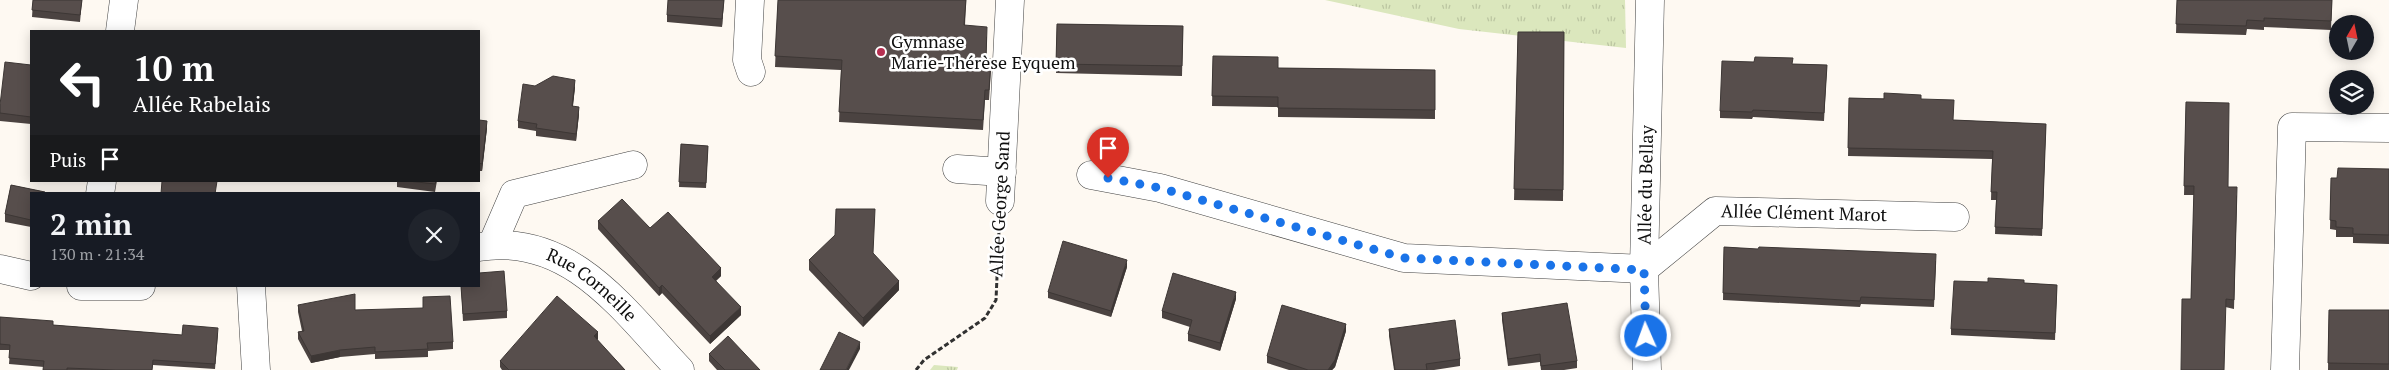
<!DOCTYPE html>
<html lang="fr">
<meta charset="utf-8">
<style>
body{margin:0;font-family:"PT Serif",serif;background:#20242c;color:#f1f3f6;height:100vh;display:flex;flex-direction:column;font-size:19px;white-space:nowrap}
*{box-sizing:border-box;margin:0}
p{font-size:16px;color:#9ea1a6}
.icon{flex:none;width:28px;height:28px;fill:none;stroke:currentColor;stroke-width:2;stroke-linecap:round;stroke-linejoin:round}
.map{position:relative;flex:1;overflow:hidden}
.drawer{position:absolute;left:30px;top:192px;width:450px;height:95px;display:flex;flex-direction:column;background:#171b24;border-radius:0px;box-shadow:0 2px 12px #0003}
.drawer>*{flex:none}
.guide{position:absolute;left:30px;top:30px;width:450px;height:152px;border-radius:0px;box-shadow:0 2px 12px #0003;background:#202124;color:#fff;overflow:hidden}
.needle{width:32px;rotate:9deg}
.buttons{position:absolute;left:2329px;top:15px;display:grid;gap:10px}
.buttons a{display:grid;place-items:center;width:45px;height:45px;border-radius:50%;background:#171b24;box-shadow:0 2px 12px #0003;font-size:25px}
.pin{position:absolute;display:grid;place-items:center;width:42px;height:42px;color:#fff;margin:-51px -21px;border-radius:50% 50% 50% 0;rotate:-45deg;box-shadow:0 0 5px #0007}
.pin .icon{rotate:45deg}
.me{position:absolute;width:55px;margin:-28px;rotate:358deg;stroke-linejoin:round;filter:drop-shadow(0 0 4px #0008)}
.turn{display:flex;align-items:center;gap:18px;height:105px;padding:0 20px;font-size:22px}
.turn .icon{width:65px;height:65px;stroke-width:2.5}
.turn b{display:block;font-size:35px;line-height:42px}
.then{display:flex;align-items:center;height:48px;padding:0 20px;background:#0003;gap:10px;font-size:19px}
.round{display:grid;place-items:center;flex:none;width:52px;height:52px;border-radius:26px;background:#20242c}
.summary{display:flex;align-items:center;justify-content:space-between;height:85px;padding:0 20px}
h1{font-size:30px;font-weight:700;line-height:38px}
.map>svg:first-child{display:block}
.grass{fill:url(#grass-tufts)}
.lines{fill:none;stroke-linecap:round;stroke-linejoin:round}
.minor-casing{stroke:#424242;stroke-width:29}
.path{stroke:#313131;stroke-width:3;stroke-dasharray:5 2.5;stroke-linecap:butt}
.minor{stroke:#fff;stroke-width:28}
.wall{fill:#4b4341}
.shaded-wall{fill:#3d3735}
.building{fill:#574e4c;stroke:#3d3735}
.route{stroke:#1a73e8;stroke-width:9;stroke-dasharray:0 16.2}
.poi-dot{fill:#b63051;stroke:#fff;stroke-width:2}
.labels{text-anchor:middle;stroke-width:5;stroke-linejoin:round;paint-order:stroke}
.poi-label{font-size:18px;fill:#0f0f0f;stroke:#fff;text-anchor:start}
.street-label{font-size:18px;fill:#0f0f0f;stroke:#fff}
</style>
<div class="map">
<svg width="2389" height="370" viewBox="0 0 2389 370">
<defs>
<pattern id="grass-tufts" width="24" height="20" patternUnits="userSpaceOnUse" patternTransform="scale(1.25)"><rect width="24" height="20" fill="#dbe7bd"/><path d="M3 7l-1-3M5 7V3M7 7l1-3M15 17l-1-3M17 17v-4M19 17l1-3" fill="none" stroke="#bbc5a1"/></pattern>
</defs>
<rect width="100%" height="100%" fill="#fef9f2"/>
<g class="grass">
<path d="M1325,0h300l1,48 -167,-19z"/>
<path d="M934,365l24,2 -1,3h-27z"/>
</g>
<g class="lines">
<defs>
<g id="minor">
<path d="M750,0l-3,60 4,12"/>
<path d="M120,31l4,-31"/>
<path d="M957,169l45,3"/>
<path id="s1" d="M1091,175l69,13 244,70 240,11 71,-58 240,6"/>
<path d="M100,194l2,-13"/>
<path d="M1000,201l10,-201"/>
<path d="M492,245l22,-51 119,-29"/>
<path id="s2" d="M479,247c92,-15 145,64 201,123"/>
<path d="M0,269l31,7"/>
<path d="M81,286h60"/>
<path d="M251,286l5,84"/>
<path id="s3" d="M1647,370l-3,-101 6,-269"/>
<path d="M2285,370l7,-243 97,1"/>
</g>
</defs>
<use href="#minor" class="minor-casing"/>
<path class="path" d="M916,370l8,-10 61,-42 11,-18 3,-69"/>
<use href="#minor" class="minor"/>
</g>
<g class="wall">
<path d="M33,0h49l-2,22 -48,-5z"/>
<path d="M724,0l-2,27 -55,-5v-7z"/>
<path d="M778,0h188l-1,26 22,11 -1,22 5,11 -2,30h-4l-2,30 -144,-8 2,-52 -66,-3z"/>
<path d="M2177,0h155l-1,30 -67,-3v3l-17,-1 -1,6 -70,-2z"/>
<path d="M1057,24l126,2 -1,50 -126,-3z"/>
<path d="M1518,32h46l-1,169 -49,-1z"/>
<path d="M1213,56l65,12 157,2v49l-157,-2v-10l-66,-1z"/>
<path d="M1793,64l34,1 -3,56 -71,-4 -1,2 -32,-1v-7z"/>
<path d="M31,65v59l-31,-3v-16z"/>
<path d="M535,86l40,1 -2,19 6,8 -3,27 -40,-5v-5l-18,-3v-7z"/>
<path d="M1849,98l72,1 32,21 93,4 -4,112 -47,-2 1,-34h-5l1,-41 -144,-3z"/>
<path d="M2186,102l42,85 9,9 -3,113 -43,-10 3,-104h-10z"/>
<path d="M479,120l8,8 -5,43h-3z"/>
<path d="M681,144l27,2 -2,42 -27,-1z"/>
<path d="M2389,169v75l-36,-1v-6h-17v-7l-6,-1 1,-51h6z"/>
<path d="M397,181h40l-2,11 -38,-5z"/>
<path d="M11,185l34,7v2h-14v33l-26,-5v-8z"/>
<path d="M598,221l123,55 -5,5 25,34 -31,29 -48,-51 -3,3 -61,-67z"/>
<path d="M1724,247l212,14 -2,46 -73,-3 -1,3 -137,-7z"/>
<path d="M873,254l26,36 -36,37 -54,-57v-10z"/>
<path d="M1127,267l-16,50 -63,-19v-6z"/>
<path d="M1988,282l36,1 33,2 -2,55 -104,-5v-6z"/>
<path d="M461,286h18l28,25v7l-44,3z"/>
<path d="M1236,299l-16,52 -32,-10v-7l2,-7 -28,-9v-7z"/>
<path d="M298,305l57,5 98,32v7l-25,2v6l-53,2v-5l-35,3 -29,6 -13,-24v-7l4,-1 -4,-19z"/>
<path d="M2329,310h60v60h-61z"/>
<path d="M1502,313l75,48v7l-13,2h-23l-1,-8 -32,4 -6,-46z"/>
<path d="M0,317l53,8 129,10 36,-2 -3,36 -62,-4 -1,5h-109l1,-3 -35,-3 1,-14h-10z"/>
<path d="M1389,329l71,30v7l-26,4h-40l-5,-34z"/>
<path d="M1346,331l-11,36 -3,3h-43l-22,-7v-7z"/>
<path d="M598,339l-1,1 28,30h-123l-2,-3v-6z"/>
<path d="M709,354l51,16h-43l-8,-9z"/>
</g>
<g class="shaded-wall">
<path d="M724,0l-2,27v-8z"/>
<path d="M575,80v7l-3,26v-7z"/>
<path d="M579,107v7l-3,27v-7z"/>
<path d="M487,121v7l-5,43v-7z"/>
<path d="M1127,260v7l-16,50v-6z"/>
<path d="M721,268v8l-9,8v-7z"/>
<path d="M899,281v9l-36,37v-9z"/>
<path d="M662,285v8l-3,3v-8z"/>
<path d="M1236,292v7l-16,52v-8z"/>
<path d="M741,307v8l-31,29v-8z"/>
<path d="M1346,324v7l-11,36 -3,3h-4z"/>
<path d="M598,332v7l-4,4v-7z"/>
<path d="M860,342v7l-11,21h-3z"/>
<path d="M340,350v7l-29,6v-7z"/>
</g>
<g class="building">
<path d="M33,0h49l-2,15 -48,-5z"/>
<path d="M668,0h56l-2,19 -55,-4z"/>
<path d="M778,0h188l-2,25 23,2 -1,32h5l-2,31h-4l-2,30 -144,-8 3,-52 -67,-4z"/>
<path d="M2177,0h155l-1,21 -67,-3v3l-17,-1 -1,6 -70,-2z"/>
<path d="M1057,24l126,2 -1,40 -126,-2z"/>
<path d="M1518,32h46l-1,158 -49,-1z"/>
<path d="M1213,56l65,1v11l157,2v40l-157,-2v-11l-66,-1z"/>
<path d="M1755,57l38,1 -1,6 35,1 -3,48 -71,-3 -1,2 -32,-1 2,-50 32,1z"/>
<path d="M5,62l26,3v52l-31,-4v-8z"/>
<path d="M553,76l22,4 -3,26 7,1 -3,27 -40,-6 1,-4 -19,-3 5,-37 12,2z"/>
<path d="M1884,93l37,2v4l33,1 -1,20 93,4 -4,105 -47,-2 2,-35h-6l2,-41 -145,-3 1,-50 35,1z"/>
<path d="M2186,102l43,1 -1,84h9l-3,113 -8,-1 -2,71h-43l1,-71h9l3,-113h-10z"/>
<path d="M479,120l8,1 -5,43 -3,-1z"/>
<path d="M681,144l27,2 -2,37 -27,-1z"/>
<path d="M2338,168l51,1v66l-36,-1v-6l-17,-1v-6l-6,-1 1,-42h6z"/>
<path d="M162,181h55l-2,13h-54z"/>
<path d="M408,181h28l-1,3z"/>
<path d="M11,185l34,7 -1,2h-13v26l-26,-6z"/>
<path d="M622,199l28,29 18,-16 53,56 -9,9 29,30 -31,29 -48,-51 -3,3 -61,-67z"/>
<path d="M836,209h39l-2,44 26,28 -36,37 -54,-58 26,-25z"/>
<path d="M1063,241l64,19 -16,51 -63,-19z"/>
<path d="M1724,247l34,2 1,-2 177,7 -2,46 -73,-3 -1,4 -137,-8z"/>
<path d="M504,271l3,40 -44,3 -2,-28h18v-13z"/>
<path d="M1173,273l63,19 -16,51 -32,-9 4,-14 -30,-9z"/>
<path d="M1988,278l36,2v3l33,2 -2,48 -104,-4 3,-48 34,1z"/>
<path d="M355,294v16l68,-2v-11l27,-1 3,46 -26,1 1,6 -53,3v-5l-35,3 -29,6 -13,-24 6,-1 -6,-26z"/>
<path d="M557,296l41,36 -4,4 31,34h-116l-9,-9z"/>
<path d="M1567,303l10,58 -36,5 -1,-12 -32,5 -6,-46z"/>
<path d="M1282,305l64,19 -11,36 -7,10h-20l-41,-14z"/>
<path d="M2329,310h60v54l-61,-1z"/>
<path d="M0,317l53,4v4l129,10 1,-10 35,3 -3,36 -62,-4 -1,10h-37l-48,-2v2h-24l1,-9 -35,-3 1,-13 -10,-1z"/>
<path d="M1455,320l5,39 -34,5 1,6h-32l-6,-41z"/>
<path d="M839,332l21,10 -14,28h-26z"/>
<path d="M728,336l32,34h-35l-16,-16z"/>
</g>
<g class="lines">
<path class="route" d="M1108,178l52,10 244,70 240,12 2,66"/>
</g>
<circle class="poi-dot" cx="881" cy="52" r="5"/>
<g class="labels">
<g class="poi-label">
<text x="891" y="48">Gymnase<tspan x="891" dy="21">Marie-Thérèse Eyquem</tspan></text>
</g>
<g class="street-label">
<text dy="6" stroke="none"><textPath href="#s3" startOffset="185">Allée du Bellay</textPath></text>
<text transform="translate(1000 204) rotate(-87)" y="6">Allée George Sand</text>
<text dy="6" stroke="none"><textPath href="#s1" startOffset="745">Allée Clément Marot</textPath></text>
<text dy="6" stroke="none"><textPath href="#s2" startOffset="124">Rue Corneille</textPath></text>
</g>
</g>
</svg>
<div class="buttons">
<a><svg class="needle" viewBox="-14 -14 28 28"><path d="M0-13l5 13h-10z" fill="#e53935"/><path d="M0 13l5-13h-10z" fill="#9ea1a6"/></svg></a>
<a><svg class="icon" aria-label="layers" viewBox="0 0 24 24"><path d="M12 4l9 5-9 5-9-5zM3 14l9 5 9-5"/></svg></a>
</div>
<div class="pin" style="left:1108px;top:178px;background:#d93025"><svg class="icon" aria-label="arrive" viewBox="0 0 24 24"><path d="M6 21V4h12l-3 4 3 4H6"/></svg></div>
<svg class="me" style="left:1646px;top:336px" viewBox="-20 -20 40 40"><circle r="17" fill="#1a73e8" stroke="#fff" stroke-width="3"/><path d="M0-11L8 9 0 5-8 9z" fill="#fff"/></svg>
<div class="guide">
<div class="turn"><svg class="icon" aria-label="left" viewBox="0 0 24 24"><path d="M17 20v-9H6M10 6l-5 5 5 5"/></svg><div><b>10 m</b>Allée Rabelais</div></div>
<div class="then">Puis<svg class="icon" aria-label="arrive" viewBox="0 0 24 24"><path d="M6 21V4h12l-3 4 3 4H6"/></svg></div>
</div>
<section class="drawer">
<div class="summary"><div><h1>2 min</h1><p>130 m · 21:34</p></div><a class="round"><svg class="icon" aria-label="close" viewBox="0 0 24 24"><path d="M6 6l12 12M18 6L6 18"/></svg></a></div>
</section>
</div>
